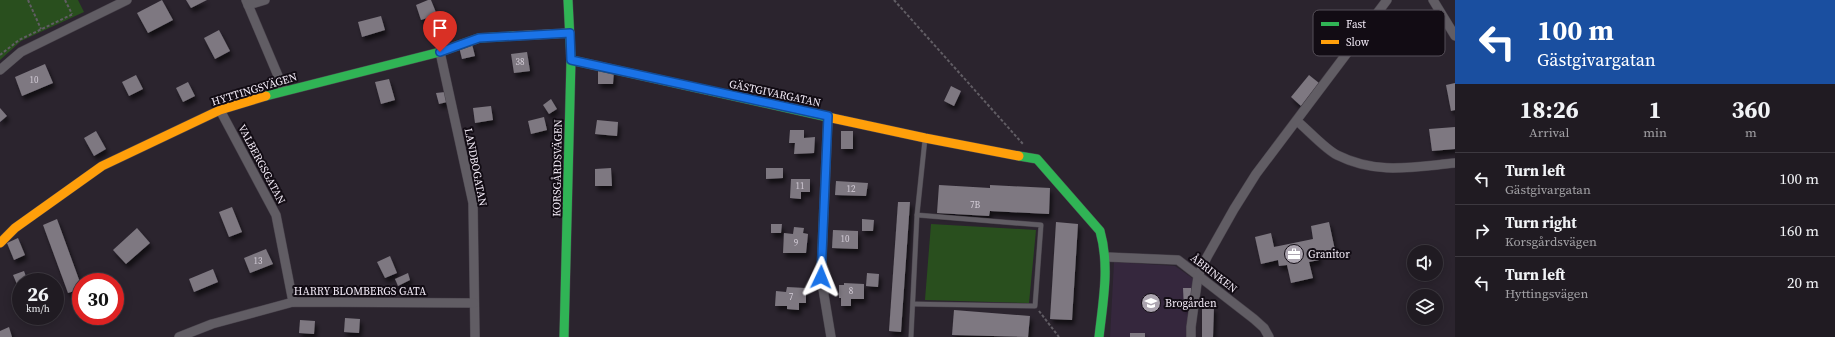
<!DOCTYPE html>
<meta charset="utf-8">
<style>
body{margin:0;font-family:"Source Serif 4",serif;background:#2d282f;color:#f1f3f6;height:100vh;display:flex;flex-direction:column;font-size:15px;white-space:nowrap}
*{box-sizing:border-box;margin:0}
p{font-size:13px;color:#a2a1a5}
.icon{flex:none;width:22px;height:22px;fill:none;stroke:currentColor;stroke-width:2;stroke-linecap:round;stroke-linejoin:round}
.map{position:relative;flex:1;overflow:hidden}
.drawer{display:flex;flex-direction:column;background:#201b22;width:380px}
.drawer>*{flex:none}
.hud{background:#1a4fa0;color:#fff;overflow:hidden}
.tools{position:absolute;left:1407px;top:245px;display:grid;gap:8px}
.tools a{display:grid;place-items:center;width:36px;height:36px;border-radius:50%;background:#201b22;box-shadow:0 2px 10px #0003,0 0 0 1px #3d3940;font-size:20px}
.speed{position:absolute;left:12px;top:273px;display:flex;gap:8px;font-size:20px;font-weight:700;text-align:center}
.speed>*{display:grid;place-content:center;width:52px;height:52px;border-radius:50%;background:#201b22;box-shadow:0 2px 10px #0003,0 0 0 1px #3d3940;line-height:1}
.speed small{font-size:10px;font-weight:400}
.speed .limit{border:6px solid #d22;background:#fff;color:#111}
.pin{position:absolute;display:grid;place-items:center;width:34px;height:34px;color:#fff;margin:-41px -17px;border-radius:50% 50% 50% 0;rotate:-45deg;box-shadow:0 0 4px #0007}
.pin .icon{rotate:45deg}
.me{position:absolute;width:44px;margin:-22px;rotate:2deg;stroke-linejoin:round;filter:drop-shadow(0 0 3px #0008)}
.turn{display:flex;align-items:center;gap:14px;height:84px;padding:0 16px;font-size:18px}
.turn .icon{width:52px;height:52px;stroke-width:2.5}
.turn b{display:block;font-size:28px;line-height:34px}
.eta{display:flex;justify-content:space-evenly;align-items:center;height:68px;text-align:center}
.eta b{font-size:24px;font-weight:700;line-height:28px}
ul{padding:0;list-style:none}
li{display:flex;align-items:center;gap:12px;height:52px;padding:0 16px;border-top:1px solid #3d3940}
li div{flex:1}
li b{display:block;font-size:15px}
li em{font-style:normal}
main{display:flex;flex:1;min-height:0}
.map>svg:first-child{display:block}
.built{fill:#35273d}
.green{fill:#294f1e}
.building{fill:#7e7881;filter:url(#shadow)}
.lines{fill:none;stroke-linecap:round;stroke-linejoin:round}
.lane-casing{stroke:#48424b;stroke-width:5.5}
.street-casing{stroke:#48424b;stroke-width:10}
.fast-casing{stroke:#48424b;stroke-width:10}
.slow-casing{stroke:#48424b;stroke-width:10}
.path{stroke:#615d64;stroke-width:2;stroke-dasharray:3 2;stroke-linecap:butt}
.lane{stroke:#615d64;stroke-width:4.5}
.street{stroke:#615d64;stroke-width:9}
.fast{stroke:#30b455;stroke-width:9}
.slow{stroke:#ff9f0a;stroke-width:9}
.route-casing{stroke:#114b97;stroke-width:10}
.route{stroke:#1a73e8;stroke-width:7}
.labels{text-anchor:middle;stroke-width:4;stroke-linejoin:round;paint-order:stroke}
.number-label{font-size:9px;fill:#d5ced9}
.street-label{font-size:11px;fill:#f2eaf6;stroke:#120c14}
.poi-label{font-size:11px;fill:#f2eaf6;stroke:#120c14;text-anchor:start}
.key{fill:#120c14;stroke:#554f58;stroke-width:1}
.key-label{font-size:11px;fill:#f2eaf6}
</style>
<main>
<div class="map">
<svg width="1455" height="337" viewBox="0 0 1455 337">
<defs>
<filter id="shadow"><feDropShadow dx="2.5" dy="4.5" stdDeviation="2" flood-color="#0009"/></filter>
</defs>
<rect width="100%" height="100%" fill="#2b242e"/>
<path class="built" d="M1114,262l61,4 20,14 -8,46 -1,11h-76z"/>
<g class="green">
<path d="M0,0h78l6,12 -63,29 -21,19z"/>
<path d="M931,224l105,6 -7,73 -104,-3z"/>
</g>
<g class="building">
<path d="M162,0l11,20 -25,13 -11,-20z"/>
<path d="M186,0h21l-16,8z"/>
<path d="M428,0h3l6,15 -16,5 -5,-15z"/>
<path d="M381,16l4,14 -23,7 -4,-15z"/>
<path d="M219,30l11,21 -15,8 -11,-21z"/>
<path d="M472,44l3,12 -13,3 -3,-12z"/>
<path d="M527,52l3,19 -16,2 -3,-19z"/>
<path d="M45,64l8,19 -31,13 -7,-19z"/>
<path d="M598,70l16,1 -1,13h-15z"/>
<path d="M136,75l7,14 -14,7 -7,-14z"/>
<path d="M1309,75l10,8 -18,23 -10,-9z"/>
<path d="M389,79l6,21 -14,4 -6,-22z"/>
<path d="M188,82l7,14 -12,6 -7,-14z"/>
<path d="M1455,83v27l-4,1 -5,-26z"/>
<path d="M951,86l10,5 -7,15 -10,-5z"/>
<path d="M445,92l2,10 -8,2 -3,-11z"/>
<path d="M551,99l6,10 -8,5 -6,-9z"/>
<path d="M491,106l2,14 -18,3 -2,-15z"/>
<path d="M0,108l7,8 -7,6z"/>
<path d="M544,117l3,13 -16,4 -3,-13z"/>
<path d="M597,120l21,2 -1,14 -22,-2z"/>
<path d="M1455,127v22l-23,2 -3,-22z"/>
<path d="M790,130h14v8l11,-1 -1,16 -20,1 1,-11h-6z"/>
<path d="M96,131l10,18 -12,7 -10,-18z"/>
<rect x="841" y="131" width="12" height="18"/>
<path d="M611,168l1,18h-17v-17z"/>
<path d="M766,168h17v10l-17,1z"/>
<path d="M791,179h19v13h-9v7l-11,-1z"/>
<path d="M836,181l32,2 -2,13 -31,-1z"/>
<path d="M939,185l51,3v-3l60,3 -1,26 -59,-3 -1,5 -52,-3z"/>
<path d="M898,202h12l-9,130 -12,-1z"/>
<path d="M232,207l10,25 -13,5 -10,-25z"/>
<path d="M57,219l24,66v4l-13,4 -25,-68z"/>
<path d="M862,219l12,1 -1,11h-11z"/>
<path d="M1056,222l22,2 -6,96 -22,-1z"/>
<path d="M1329,222l6,28 -17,3 1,7 -10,2 4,16 -22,5 -4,-18 -8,1 -1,-6 -17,4 -6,-27 16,-4 3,14 39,-8 -2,-13z"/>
<path d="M771,224h11l-1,9h-10z"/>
<path d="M794,227l10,1 -1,5 5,1 -2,19h-23l1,-20 9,1z"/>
<path d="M137,228l13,15 -24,21 -13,-14z"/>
<path d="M833,230l25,1v18l-26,-1z"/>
<path d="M18,238l7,17 -11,5 -7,-17z"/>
<path d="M266,249l7,15 -23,9 -6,-15z"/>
<path d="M390,256l7,17 -12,5 -8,-16z"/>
<path d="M213,269l5,13 -24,10 -5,-13z"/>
<path d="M24,271l4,11h-7v7h-2l-6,-14z"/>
<path d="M408,273l2,7 -12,6 -3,-7z"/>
<path d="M867,273l12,1 -1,13 -12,-1z"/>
<path d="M844,283l20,1v15h-13v7h-10v-8h-2v-13h5z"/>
<path d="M787,287l19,1v15h-7v7l-12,-1v-3h-12l1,-15 10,1z"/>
<path d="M1183,288h8l2,20h-9z"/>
<path d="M1202,307h12l-1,30h-11z"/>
<path d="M954,310l76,6 -2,21 -76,-2z"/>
<path d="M345,318l15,1 -1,14 -15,-1z"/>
<path d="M300,320l15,1 -1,13 -15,-1z"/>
<path d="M9,327l3,10h-12v-6z"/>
<rect x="1130" y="333" width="15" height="4"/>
</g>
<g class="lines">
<defs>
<g id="lane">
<path d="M914,304l121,2 6,-81 -124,-10"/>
<path d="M911,337l6,-122 8,-76"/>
</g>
<g id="street">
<path d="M246,0l38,90"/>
<path d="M1433,0l22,36"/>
<path d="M248,5l17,-5"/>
<path d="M440,52l33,151 2,134"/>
<path d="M0,70l21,-18 106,-52"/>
<path d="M220,110l56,105 17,87"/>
<path d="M828,116l-7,161 10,60"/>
<path d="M1297,121c11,9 28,28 40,34 40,20 75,12 118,8"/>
<path d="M1107,257l71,3 76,59 10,9 5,9"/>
<path d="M179,337l33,-13 81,-22 181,1"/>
<path d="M1191,337v-10l7,-51 9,-19 27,-48 22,-35 131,-174"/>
</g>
<g id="fast">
<path d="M571,60l261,58"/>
<path d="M266,96l174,-44 39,-14 34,-2"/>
<path d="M1019,156l18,3 63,72c10,35 3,70 -1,106"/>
<path d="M564,337l7,-277 -3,-60"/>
</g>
<g id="slow">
<path d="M513,36l57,-3"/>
<path d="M832,118l93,20 94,18"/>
<path d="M0,243l15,-15 87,-62 118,-56 46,-14"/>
</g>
</defs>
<use href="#lane" class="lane-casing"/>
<use href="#street" class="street-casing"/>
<use href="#fast" class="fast-casing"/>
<use href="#slow" class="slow-casing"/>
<g class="path">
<path d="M28,0l13,29"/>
<path d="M65,0l7,14"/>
<path d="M894,0l129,144"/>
<path d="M0,55l19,-15 54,-26"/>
<path d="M1039,311l20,26"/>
</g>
<use href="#lane" class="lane"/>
<use href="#street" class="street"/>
<use href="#fast" class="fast"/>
<use href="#slow" class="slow"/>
</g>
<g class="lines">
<defs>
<path id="route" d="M440,52l39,-14 91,-5 1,27 257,56 -7,161"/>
</defs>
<use href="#route" class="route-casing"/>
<use href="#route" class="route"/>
</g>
<defs>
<symbol id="office-disc" viewBox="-11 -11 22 22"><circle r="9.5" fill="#aca5b0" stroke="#120c14"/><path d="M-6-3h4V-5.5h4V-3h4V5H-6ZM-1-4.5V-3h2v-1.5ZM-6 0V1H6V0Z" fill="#fff"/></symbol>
<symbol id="school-disc" viewBox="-11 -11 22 22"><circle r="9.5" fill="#aca5b0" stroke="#120c14"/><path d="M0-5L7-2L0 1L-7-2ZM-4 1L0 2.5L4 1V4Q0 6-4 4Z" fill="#fff"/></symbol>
</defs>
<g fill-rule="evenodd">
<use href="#office-disc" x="1283" y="243" width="22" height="22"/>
<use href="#school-disc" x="1140" y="292" width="22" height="22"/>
</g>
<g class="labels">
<g class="number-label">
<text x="520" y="65">38</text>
<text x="34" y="83">10</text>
<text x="800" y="189">11</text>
<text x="851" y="192">12</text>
<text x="975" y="208">7B</text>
<text x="845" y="242">10</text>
<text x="796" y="246">9</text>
<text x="258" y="264">13</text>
<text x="851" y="294">8</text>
<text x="791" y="300">7</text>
</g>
<g class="street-label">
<text transform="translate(254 89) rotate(-17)" y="4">HYTTINGSVÄGEN</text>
<text transform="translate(775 93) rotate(12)" y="4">GÄSTGIVARGATAN</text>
<text transform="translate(262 164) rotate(62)" y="4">VALBERGSGATAN</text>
<text transform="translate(476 167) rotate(79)" y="4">LANDBOGATAN</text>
<text transform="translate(557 168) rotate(-89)" y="4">KORSGÅRDSVÄGEN</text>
<text transform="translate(1214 273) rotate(38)" y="4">ÅBRINKEN</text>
<text x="360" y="295">HARRY BLOMBERGS GATA</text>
</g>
<g class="poi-label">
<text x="1308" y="258">Granitor</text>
<text x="1165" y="307">Brogården</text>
</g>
</g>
<rect x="1313" y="10" width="132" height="46" rx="6" class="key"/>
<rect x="1321" y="22" width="18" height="4" fill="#30b455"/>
<rect x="1321" y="40" width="18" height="4" fill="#ff9f0a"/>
<g class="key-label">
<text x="1346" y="28">Fast</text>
<text x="1346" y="46">Slow</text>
</g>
</svg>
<div class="tools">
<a><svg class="icon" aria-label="sound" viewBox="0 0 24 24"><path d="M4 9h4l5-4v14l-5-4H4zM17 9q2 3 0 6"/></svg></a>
<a><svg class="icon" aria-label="layers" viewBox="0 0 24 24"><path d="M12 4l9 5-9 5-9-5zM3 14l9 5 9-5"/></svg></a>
</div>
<div class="speed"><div>26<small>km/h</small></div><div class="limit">30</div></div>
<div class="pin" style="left:440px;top:52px;background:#d93025"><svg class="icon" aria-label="arrive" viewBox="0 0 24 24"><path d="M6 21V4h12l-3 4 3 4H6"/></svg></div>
<svg class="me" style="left:821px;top:277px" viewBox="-20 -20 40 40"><path d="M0-17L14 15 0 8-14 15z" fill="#1a73e8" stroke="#fff" stroke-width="4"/></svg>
</div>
<section class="drawer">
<div class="hud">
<div class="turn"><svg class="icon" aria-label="left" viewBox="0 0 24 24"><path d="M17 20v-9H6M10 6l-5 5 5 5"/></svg><div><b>100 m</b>Gästgivargatan</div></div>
</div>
<div class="eta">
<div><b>18:26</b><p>Arrival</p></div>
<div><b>1</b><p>min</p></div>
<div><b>360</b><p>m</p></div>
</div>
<ul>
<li><svg class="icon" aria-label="left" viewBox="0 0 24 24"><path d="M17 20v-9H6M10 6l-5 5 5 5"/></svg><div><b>Turn left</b><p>Gästgivargatan</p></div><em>100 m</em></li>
<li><svg class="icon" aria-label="right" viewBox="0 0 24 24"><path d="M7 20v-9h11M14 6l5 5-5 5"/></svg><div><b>Turn right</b><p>Korsgårdsvägen</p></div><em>160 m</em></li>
<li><svg class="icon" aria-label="left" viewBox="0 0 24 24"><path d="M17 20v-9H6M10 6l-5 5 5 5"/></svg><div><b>Turn left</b><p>Hyttingsvägen</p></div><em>20 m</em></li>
</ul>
</section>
</main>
